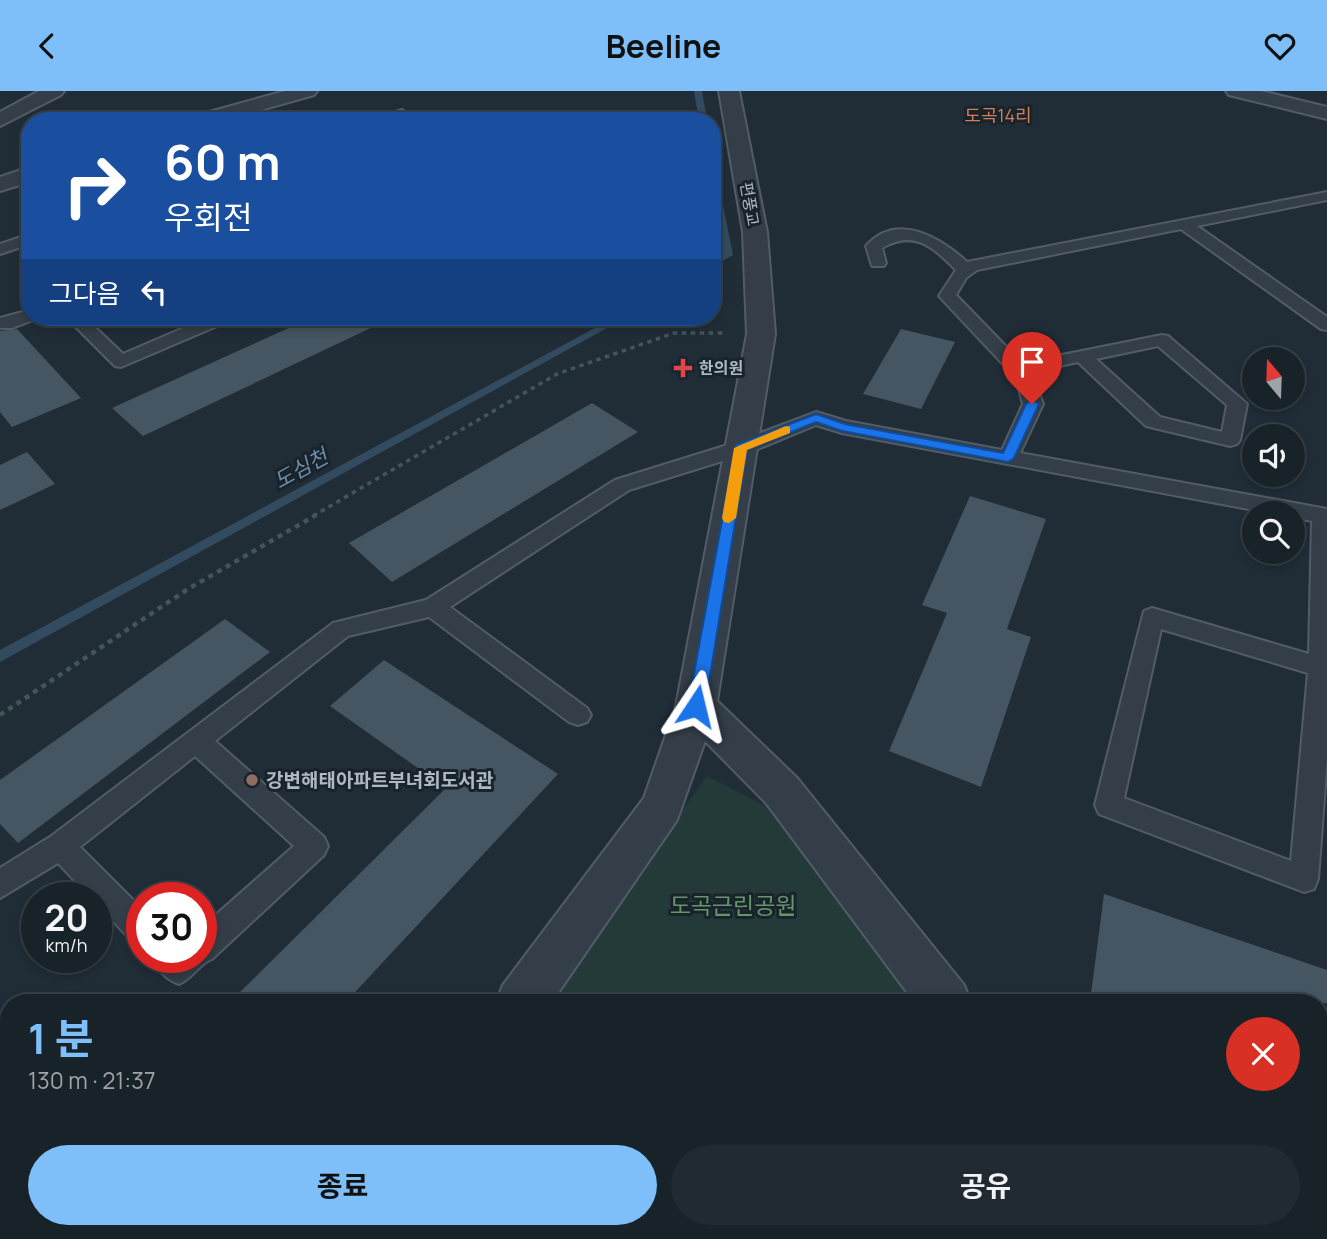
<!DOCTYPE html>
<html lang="ko">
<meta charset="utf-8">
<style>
body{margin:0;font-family:Manrope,"Noto Sans KR",sans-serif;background:#212a31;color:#f1f3f6;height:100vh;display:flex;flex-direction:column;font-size:26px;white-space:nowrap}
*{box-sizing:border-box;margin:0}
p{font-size:23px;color:#9fa4a8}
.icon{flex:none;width:38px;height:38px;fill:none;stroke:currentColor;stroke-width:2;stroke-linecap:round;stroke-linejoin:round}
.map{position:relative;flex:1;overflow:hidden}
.drawer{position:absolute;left:0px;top:903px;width:1328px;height:245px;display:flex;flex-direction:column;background:#182229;border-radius:28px 28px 0 0;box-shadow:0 4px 10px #0003,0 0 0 2px #363f46}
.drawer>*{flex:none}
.top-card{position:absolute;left:21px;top:21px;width:700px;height:214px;border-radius:28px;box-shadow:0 4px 10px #0003,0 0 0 2px #363f46;background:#1a4fa0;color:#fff;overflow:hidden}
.needle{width:46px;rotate:341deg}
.buttons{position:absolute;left:1242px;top:256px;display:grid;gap:14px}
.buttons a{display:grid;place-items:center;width:63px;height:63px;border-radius:50%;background:#182229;box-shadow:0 4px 10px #0003,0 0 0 2px #363f46;font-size:35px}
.speed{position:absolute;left:21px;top:791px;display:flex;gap:14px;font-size:35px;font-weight:700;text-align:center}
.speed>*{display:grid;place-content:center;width:91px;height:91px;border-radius:50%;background:#182229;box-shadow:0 4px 10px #0003,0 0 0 2px #363f46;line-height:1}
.speed small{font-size:18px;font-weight:400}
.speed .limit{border:10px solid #d22;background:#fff;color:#111}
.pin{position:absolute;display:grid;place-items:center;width:60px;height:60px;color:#fff;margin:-72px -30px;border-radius:50% 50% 50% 0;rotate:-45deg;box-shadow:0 0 7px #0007}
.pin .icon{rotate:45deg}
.me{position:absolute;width:77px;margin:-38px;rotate:10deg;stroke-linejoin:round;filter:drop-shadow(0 0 5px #0008)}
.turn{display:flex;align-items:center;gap:24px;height:147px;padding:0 28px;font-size:32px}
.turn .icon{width:91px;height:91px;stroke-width:2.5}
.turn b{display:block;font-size:49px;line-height:60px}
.then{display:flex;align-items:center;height:66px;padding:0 28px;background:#0003;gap:14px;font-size:26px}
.round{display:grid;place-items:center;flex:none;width:74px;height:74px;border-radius:37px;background:#212a31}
.head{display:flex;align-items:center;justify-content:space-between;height:119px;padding:0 28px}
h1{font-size:42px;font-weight:700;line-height:52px;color:#7ebef9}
.action{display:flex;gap:14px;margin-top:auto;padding:14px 28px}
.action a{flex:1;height:80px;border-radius:42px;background:#7ebef9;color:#111;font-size:28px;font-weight:700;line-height:80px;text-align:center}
.action a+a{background:#212a31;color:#f1f3f6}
header{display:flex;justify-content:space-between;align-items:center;height:91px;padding:0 28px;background:#7ebef9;color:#111;font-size:32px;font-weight:700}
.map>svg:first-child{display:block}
.green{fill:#233a39}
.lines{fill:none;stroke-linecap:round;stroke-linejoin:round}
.stream{fill:#324b5f;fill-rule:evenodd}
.building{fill:#455561}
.service-casing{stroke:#515c66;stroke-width:4}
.minor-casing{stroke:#515c66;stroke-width:4}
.path-far2{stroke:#415757;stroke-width:3.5;stroke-dasharray:4.5 4.5;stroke-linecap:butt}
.path-far1{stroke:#415757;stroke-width:4.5;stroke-dasharray:5 5;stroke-linecap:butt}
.path{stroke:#415757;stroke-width:6;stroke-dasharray:7 7;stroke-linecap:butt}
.service{fill:#333e48;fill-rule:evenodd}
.minor{fill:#333e48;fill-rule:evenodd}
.route{fill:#1a73e8;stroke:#114b97;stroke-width:2}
.slow{fill:#f59e0b}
.health-dot{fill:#e0444e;stroke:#19232c;stroke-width:2.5}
.education-dot{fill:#8d6e63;stroke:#19232c;stroke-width:2.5}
.labels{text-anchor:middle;stroke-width:6;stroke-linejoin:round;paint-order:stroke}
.far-street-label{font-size:16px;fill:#adb9c5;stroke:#19232c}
.far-poi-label{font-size:16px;font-weight:bold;fill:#adb9c5;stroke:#19232c;text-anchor:start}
.far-neighbourhood-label{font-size:18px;fill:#d47e59;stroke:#19232c}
.poi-label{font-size:19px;font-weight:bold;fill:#adb9c5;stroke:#19232c;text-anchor:start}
.water-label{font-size:21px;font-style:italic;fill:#6d8faa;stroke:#19232c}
.near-park-label{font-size:23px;fill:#659569;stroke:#19232c}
</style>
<header><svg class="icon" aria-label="back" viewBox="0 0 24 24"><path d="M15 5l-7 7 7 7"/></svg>Beeline<svg class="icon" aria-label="heart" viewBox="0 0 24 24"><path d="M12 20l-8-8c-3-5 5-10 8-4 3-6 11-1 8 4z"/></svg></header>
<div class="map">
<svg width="1327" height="1148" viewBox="0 0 1327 1148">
<rect width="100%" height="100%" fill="#202d37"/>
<g class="green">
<path d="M707,685l82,42 136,185h-381z"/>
<path d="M382,1139h712l7,9h-725z"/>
</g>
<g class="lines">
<g class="stream">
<path d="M694,0h8l5,30h-8z"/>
<path d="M712,77l4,2 17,85 -21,12v-7l11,-6 -11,-60z"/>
<path d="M615,226h12l-627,345v-12z"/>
</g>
</g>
<g class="building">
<path d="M313,226h81l-251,119 -31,-28z"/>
<path d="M17,238l64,69 -69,29 -12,-15v-81z"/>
<path d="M901,238l54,13 -34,67 -58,-15z"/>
<path d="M592,312l46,29 -246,150 -43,-39z"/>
<path d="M27,361l28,32 -55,26v-45z"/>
<path d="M970,405l76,23 -39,110 24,8 -50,150 -92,-36 58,-138 -25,-8z"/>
<path d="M225,528l45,33 -252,191 -18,-19v-44z"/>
<path d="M384,569l174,114 -213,229h-116l217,-215 -116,-82z"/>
<path d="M1104,803l223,76v33h-214l-22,-9z"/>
</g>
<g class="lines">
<defs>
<g id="service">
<path d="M402,19l17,11h-43l1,-3z"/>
<path d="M1327,101v8l-130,26 130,91v13l-6,-1 -140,-100 -204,41 -11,8 -10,17 66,68 140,-28 6,1 79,68 -7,36 -3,4 -7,2 -84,-20 -68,-64 -47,10 12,32 -23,49 307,56v249l-9,121 -4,10 -10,3 -205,-78 -4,-9 49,-194 8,-3 157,46 3,-133 -19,-4v-4h-23l-428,-80 -26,-8 -68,28 -119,37 -179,117 137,101 4,7 -4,7 -9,3 -9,-3 -140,-105 -81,19 -133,105 109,96 4,9 -4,9 -112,104c-13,5 -19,19 -33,25 -14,-5 -20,-13 -26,-27h48v-29l93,-82 -99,-90 -115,91 62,62v35l-11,-4 -35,-37v-5h-5l-33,-35 -58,35v-30l50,-31 283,-214 93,-23 189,-120 119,-37 82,-31 30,9 156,29 21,-46 -7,-26 -77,-82 17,-26c-23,-23 -42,-41 -74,-22l4,15 -2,3h-12l-6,-20c31,-35 75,-8 101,16zM1158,255l69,59 -5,27 -62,-15 -64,-58zM1161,538l147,44 -17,188 -167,-63z"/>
<path d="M30,143v10l-30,10v-10z"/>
<path d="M30,219v7h7l-1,2 -24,9h-12v-10z"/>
<path d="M66,226h18l39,37 86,-37h23l-3,4 -108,46 -6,-1z"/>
</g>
<g id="minor">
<path d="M39,0h25l-3,4 -61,31v-14z"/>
<path d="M285,0h32l-3,4 -92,26h-34l3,-4z"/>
<path d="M719,0h20l28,141 8,102 -58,367 80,77 167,207 7,18h-56l-148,-199 -62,-63 -28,79 -126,183h-55l7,-18 141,-187 32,-92 71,-372 -4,-102z"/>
<path d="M1226,0h35l66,16v12l-98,-24z"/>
<path d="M30,76v15l-30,9v-14z"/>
<path d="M326,1139h59l-3,9h-60z"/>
<path d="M1095,1139h59l4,9h-60z"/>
</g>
</defs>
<use href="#service" class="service-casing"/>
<use href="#minor" class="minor-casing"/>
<path class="path-far2" d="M313,425l244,-142 117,-41h51"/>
<path class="path-far1" d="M0,624l188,-126 128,-74"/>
<g class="path">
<path d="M970,1139l3,9"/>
<path d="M587,1148l2,-9"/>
</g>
<use href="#service" class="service"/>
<use href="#minor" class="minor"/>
</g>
<path class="route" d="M1032,309l7,4 -25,54 -6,4 -166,-31 -26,-9 -69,28 -42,256 -3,5h-11l-3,-5 48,-261 80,-31 29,10 158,29 23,-49z"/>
<path class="slow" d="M786,335l4,1v6l-43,17 -11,68 -7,5 -5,-1 -2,-4 12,-70z"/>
<path class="health-dot" d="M679.5 266.5h7v7h7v7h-7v7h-7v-7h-7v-7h7z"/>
<circle class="education-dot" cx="252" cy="689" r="7"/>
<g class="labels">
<g class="far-street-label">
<text transform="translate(750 113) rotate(80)" y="6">편풍교</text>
</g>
<g class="far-poi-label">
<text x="699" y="283">한의원</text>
</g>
<g class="far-neighbourhood-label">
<text x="998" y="31">도곡14리</text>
</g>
<g class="poi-label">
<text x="266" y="696">강변해태아파트부녀회도서관</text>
</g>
<g class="water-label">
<text transform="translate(301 378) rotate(-29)" y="7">도심천</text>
</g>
<g class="near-park-label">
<text x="733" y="823">도곡근린공원</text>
</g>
</g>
</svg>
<div class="buttons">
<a><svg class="needle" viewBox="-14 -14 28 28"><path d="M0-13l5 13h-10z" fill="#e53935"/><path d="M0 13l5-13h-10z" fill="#9fa4a8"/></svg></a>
<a><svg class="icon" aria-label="sound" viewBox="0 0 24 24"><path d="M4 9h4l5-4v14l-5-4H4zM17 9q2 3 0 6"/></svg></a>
<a><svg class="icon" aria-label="search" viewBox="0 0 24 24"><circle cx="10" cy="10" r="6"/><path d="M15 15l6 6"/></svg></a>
</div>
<div class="speed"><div>20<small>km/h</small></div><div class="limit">30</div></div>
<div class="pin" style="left:1032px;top:313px;background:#d93025"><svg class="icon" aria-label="arrive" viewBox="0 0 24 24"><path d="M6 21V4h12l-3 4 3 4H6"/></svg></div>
<svg class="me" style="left:696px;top:615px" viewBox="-20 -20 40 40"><path d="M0-17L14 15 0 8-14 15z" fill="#1a73e8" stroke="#fff" stroke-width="4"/></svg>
<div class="top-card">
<div class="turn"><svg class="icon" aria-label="right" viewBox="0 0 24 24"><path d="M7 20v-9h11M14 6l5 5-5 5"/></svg><div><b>60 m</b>우회전</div></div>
<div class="then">그다음<svg class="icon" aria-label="left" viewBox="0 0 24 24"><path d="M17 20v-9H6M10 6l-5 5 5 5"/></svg></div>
</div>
<section class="drawer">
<div class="head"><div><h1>1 분</h1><p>130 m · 21:37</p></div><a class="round" style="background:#d93025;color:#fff"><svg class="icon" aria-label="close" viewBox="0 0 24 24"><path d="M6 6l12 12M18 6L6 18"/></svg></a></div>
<div class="action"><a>종료</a><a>공유</a></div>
</section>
</div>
